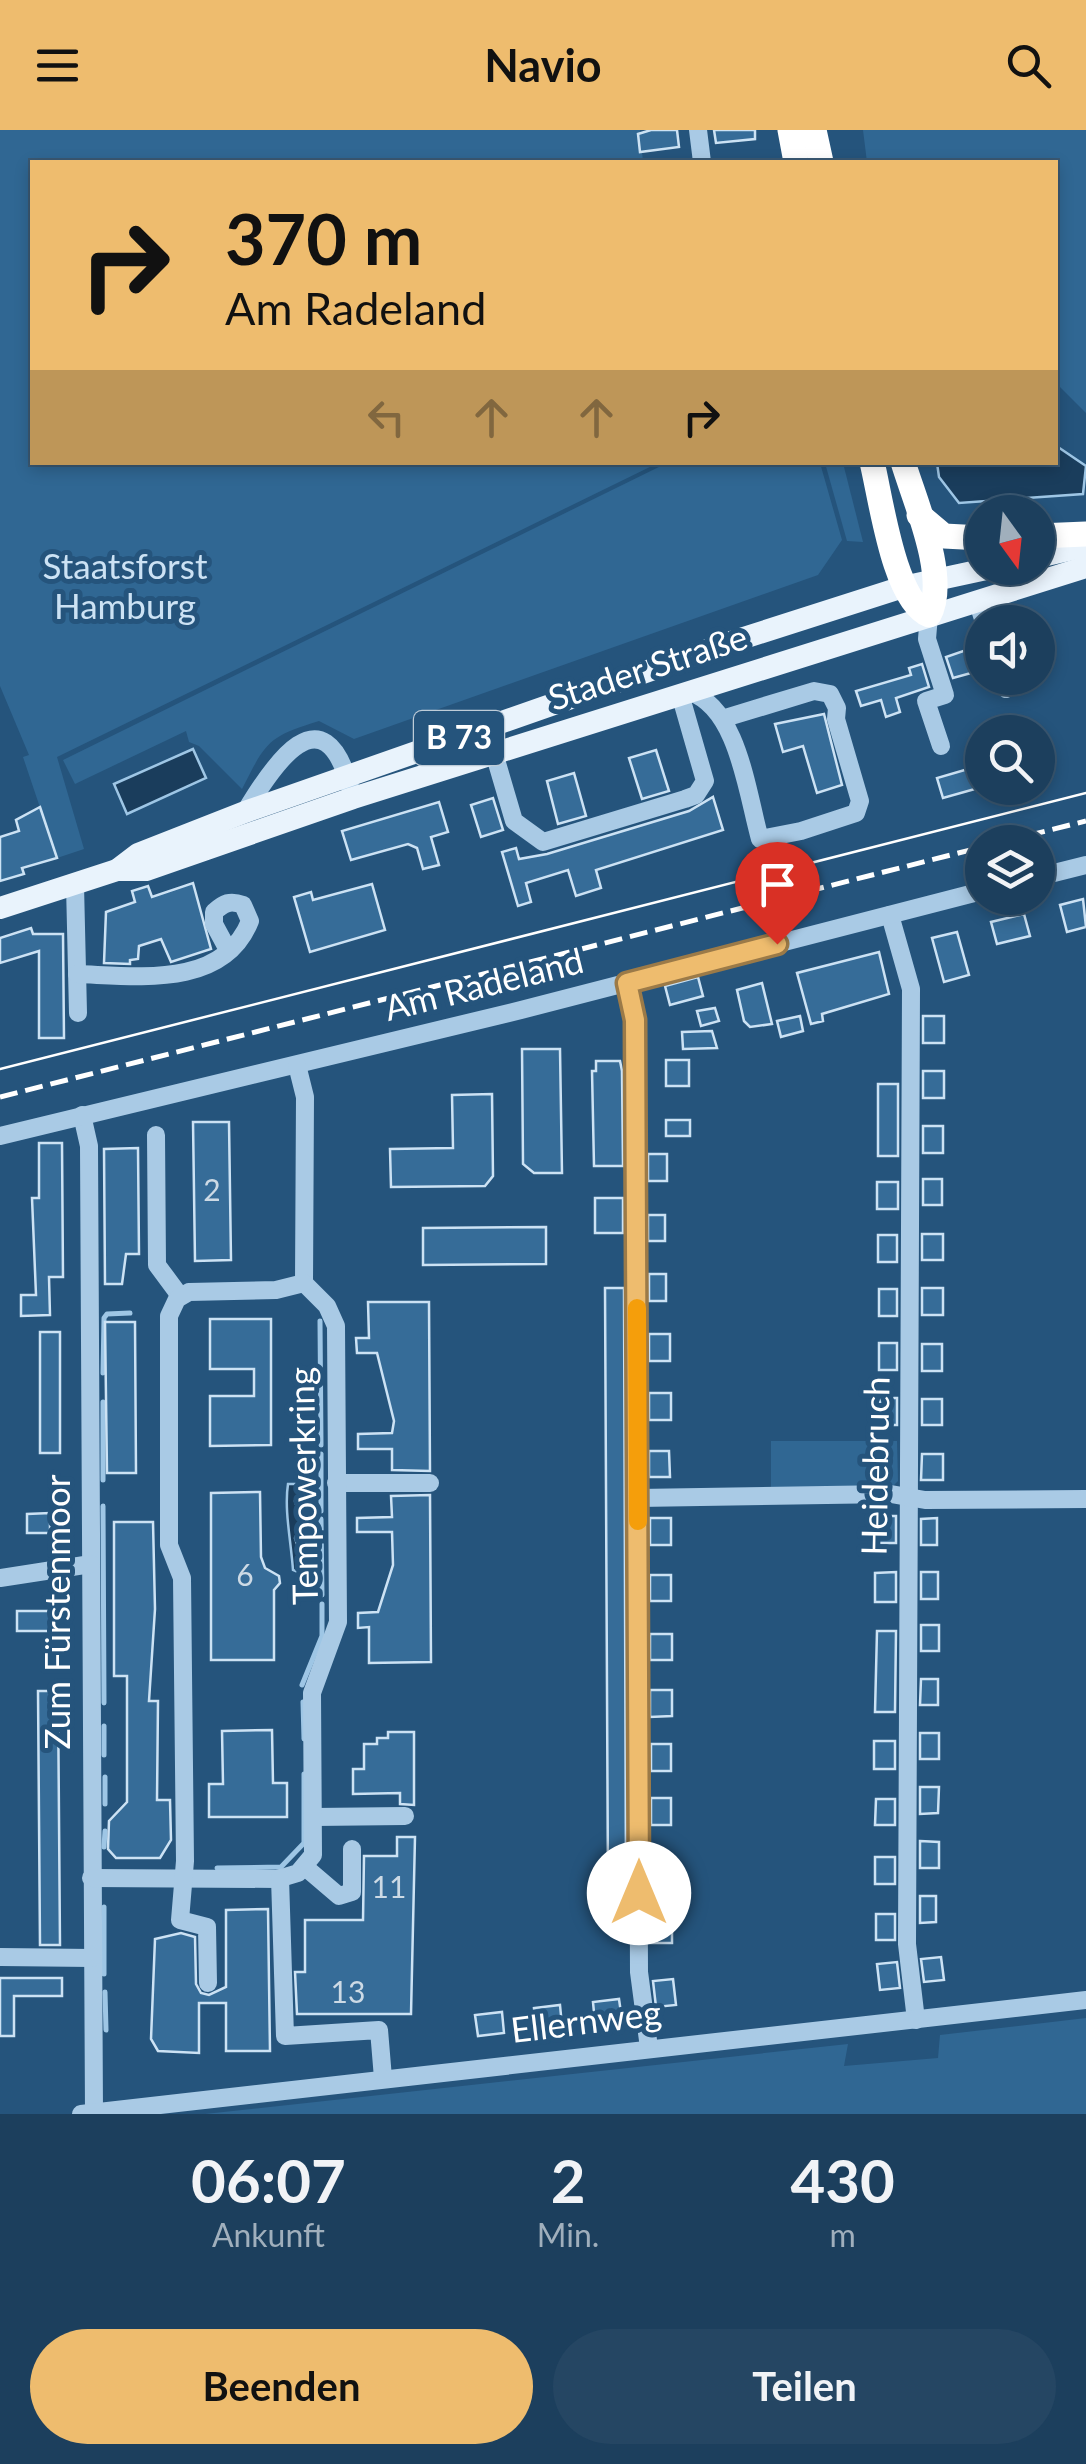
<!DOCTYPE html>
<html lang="de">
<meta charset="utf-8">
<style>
body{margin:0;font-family:Lato,sans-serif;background:#254663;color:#f1f3f6;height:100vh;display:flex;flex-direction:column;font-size:38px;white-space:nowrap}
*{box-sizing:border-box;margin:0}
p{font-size:32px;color:#a0afbc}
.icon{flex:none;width:55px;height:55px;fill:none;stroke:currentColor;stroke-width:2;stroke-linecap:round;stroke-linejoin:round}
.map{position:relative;height:1984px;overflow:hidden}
.panel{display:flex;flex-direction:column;background:#1c3f5d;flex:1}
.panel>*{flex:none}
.hud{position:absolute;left:30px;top:30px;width:1028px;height:305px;border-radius:0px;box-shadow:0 5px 15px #0003,0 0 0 2px #3a5872;background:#eebc6e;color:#111;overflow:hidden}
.needle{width:65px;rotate:165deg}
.controls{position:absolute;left:965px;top:365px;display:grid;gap:20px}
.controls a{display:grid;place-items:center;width:90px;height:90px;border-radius:50%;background:#1c3f5d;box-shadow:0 5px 15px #0003,0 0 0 2px #3a5872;font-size:50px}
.pin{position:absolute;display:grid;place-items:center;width:85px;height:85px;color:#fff;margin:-102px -42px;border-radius:50% 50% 50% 0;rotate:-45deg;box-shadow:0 0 10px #0007}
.pin .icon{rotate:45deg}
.me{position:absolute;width:110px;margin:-55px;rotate:0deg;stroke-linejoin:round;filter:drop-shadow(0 0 8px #0008)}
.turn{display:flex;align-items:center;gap:35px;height:210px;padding:0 30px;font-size:45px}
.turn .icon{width:130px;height:130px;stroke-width:2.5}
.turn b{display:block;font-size:70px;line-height:85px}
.lanes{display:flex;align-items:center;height:95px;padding:0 30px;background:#0003;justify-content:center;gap:50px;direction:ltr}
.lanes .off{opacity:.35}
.eta{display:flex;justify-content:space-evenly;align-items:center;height:170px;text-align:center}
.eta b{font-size:60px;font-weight:700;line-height:70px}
.primary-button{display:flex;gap:20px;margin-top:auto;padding:20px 30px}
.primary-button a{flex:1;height:115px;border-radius:60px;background:#eebc6e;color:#111;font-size:40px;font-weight:700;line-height:115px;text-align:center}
.primary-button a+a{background:#254663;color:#f1f3f6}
header{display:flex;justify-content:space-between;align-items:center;height:130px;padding:0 30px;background:#eebc6e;color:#111;font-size:45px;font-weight:700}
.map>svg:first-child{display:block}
.green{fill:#306793}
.water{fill:#1a3d5c;stroke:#9ec6e5;stroke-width:2.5}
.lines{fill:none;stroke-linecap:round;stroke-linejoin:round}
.stream{stroke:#9ec6e5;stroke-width:5}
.building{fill:#366c98;stroke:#cce2f4;stroke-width:2.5}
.minor{stroke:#a9cae5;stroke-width:18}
.major{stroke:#e9f3fc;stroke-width:22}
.highway{stroke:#fff;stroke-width:25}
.tram{stroke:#fff;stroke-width:2.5}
.rail{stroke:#fff;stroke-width:5;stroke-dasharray:18 8;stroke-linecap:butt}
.route-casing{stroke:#9b7a48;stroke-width:25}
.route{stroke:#eebc6e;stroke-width:18}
.slow{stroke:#f59e0b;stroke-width:18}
.labels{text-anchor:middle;stroke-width:10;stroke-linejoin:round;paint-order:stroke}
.number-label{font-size:30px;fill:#cddae5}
.shield{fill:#25547c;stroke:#beccd8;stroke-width:2.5}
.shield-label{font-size:32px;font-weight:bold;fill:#fff}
.park-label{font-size:35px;fill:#cce2f4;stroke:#25547c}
.street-label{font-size:35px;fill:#fff;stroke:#25547c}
</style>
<header><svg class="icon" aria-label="menu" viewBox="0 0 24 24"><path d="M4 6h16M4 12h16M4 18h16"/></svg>Navio<svg class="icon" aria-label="search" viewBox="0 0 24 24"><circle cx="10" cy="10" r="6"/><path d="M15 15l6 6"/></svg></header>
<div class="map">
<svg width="1086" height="1984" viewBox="0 0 1086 1984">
<rect width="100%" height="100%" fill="#25547c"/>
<g class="green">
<path d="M0,0h640l3,32h-611v300l626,1 -601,294 27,92 -27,9 -34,-101 6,-2 -29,-69z"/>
<path d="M863,0h223v283l-31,-31v-220h-188z"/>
<path d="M667,333h153l22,77 -24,35 -464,164 -35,-18c-52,16 -53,21 -77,68l-43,-43 -10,-4 -3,-11 -111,53 -12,-24z"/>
<path d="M825,333h18l20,79 -16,-1z"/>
<path d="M771,1311h126l1,40 -10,10h-117z"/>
<path d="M1086,1888v96h-881l643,-70 -4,22 94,-8 2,-23z"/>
</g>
<g class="water">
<path d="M1055,315l31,21 -3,28 -124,9 -20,-26 -2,-14 118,-1z"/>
<path d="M193,619l13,29 -79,36 -13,-30z"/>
<path d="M288,1354h9l3,12 -5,5 7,22 -7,15 7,21 -4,13 -5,-2c-2,-29 -9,-60 -5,-86z"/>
</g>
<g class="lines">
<g class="stream">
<path d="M320,1191l1,124"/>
<path d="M103,1243l1,-55 3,-4 23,-1"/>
<path d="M103,1272v78"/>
<path d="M321,1324v57"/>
<path d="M103,1376l1,197"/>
<path d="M321,1389l1,76"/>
<path d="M302,1555l20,-49v-32"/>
<path d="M303,1572l1,37"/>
<path d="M104,1625v-29"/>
<path d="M105,1674v-27"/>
<path d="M104,1717l1,-16"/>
<path d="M217,1738l64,-1 23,-24v-69"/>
<path d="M104,1777v67"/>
<path d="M105,1862l1,38"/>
</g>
</g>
<g class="building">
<path d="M651,0h26l2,17 -39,5 -2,-18z"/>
<path d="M714,0h41v9l-39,4z"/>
<path d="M972,518l2,5 8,-2v19l-29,8 -7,-21z"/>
<path d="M922,534l7,23 -33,11 4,14 -14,5 -5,-17 -20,6 -5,-15 55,-16 -2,-7z"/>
<path d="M824,584l18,71 -25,8 -14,-47 -20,6 -8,-28z"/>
<path d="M656,620l13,41 -27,8 -13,-41z"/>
<path d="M982,635v22l-39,11 -6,-20z"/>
<path d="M574,643l12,43 -28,8 -11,-43z"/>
<path d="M713,667l10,33 -127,40 5,18 -25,8 -8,-26 -42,13 5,19 -13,4 -16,-54 14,-4 3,11 28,-5 142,-43z"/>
<path d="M493,668l10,32 -22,7 -10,-32z"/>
<path d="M439,672l9,30 -17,5 8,28 -16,4 -6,-21 -9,-4 -57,16 -9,-29z"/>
<path d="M40,677l17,51 -35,10 2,6 -24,7v-44l19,-6 -3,-11z"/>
<path d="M193,753l18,66 -40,13 -10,-23 -22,7 -1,13 -8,1v4l-26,-1 2,-51 29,-10 -3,-11 16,-5 4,11z"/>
<path d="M372,754l13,46 -75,22 -16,-55 17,-5 2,8z"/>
<path d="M1083,769l3,28 -19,5 -7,-27z"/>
<path d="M1024,784l6,22 -33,8 -6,-22z"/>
<path d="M31,798l2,6h30l1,104h-25v-87l-39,12v-25z"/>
<path d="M957,802l12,43 -25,7 -12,-44z"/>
<path d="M879,822l10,42 -67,20 1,7 -12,3 -14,-51z"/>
<path d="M698,847l5,19 -33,9 -5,-19z"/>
<path d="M762,853l10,41 -22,3 -6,-6 -7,-31z"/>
<path d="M715,878l4,13 -18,5 -4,-15z"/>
<path d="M800,886l3,15 -22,6 -4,-16z"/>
<rect x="923" y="886" width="21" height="27"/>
<path d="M712,901l5,17 -34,1 -1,-17z"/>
<path d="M522,919h38l2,124h-28l-11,-9z"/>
<rect x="666" y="930" width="23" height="26"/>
<path d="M596,931h24l2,10 1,95h-29l-2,-95h4z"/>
<rect x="923" y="941" width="21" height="27"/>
<rect x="878" y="954" width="20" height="72"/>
<path d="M492,964l1,82 -8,10 -94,1 -1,-38 63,-1 -1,-53z"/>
<rect x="666" y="990" width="24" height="16"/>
<path d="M193,992h36l2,138 -36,1z"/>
<rect x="923" y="996" width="20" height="27"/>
<path d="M39,1013h23l1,134h-14l1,38 -29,1v-21h15l-4,-97h7z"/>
<path d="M138,1018l1,106h-13l-4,30h-17l-1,-135z"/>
<rect x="648" y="1024" width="19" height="27"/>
<rect x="923" y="1049" width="19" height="26"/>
<rect x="877" y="1052" width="21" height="27"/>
<rect x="595" y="1068" width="28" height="35"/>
<rect x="648" y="1085" width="17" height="26"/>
<path d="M546,1097v37l-123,1v-37z"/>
<rect x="922" y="1104" width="21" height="26"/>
<rect x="878" y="1105" width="19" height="27"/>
<rect x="649" y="1144" width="17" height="27"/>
<path d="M605,1158h19l2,601h-18z"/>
<rect x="922" y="1158" width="21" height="27"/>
<rect x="879" y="1159" width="18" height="27"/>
<path d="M368,1172h61l1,169 -38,-1v-21h-34v-15l34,-1 2,-12 -17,-68h-20l-1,-15h13z"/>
<path d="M210,1189h61v126l-61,1v-50h44v-27h-44z"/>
<path d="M105,1192h30l1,151h-29z"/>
<rect x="40" y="1202" width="20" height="121"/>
<rect x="649" y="1204" width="21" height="27"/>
<rect x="879" y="1213" width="18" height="27"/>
<rect x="922" y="1214" width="20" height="27"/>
<rect x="649" y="1263" width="22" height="27"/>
<rect x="880" y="1268" width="17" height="27"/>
<rect x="922" y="1269" width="20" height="26"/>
<path d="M649,1321h20l1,26h-21z"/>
<path d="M922,1324h21v26h-22z"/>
<path d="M260,1362l1,65 4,11 14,8 1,7 -6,7v70h-63v-167z"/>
<path d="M430,1365l1,167 -62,1v-36l-11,1v-15l20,-1 15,-47 -1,-33h-35v-14l35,-1 -1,-21z"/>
<path d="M50,1383v20h-23v-19z"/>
<rect x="875" y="1386" width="21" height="27"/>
<rect x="650" y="1388" width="21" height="27"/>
<path d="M937,1388v27h-16v-26z"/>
<path d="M114,1392h39l2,87 -6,92h9l-1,99h13l1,40 -11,18h-44l-8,-9 1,-28 18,-19v-126h-13z"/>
<path d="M896,1442v30h-21v-29z"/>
<rect x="921" y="1442" width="17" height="27"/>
<rect x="650" y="1445" width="21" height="26"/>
<path d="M17,1481h32l1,20h-33z"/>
<rect x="921" y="1495" width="18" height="26"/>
<path d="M877,1501h19l-1,81h-20z"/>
<rect x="650" y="1504" width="22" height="26"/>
<path d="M921,1549h17v26h-18z"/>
<path d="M650,1560h22v26l-22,1z"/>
<path d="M38,1561h20l2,254h-20z"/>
<path d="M272,1600l1,53h14v34h-78v-33h14l-1,-53z"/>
<path d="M388,1602h26v73l-14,-1v-11l-47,1v-25h11v-25h13v-6h11z"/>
<rect x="920" y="1603" width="19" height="26"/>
<rect x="874" y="1611" width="21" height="28"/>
<rect x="651" y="1614" width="20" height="27"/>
<path d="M920,1657h19l-1,26 -18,1z"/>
<rect x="651" y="1668" width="20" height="27"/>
<path d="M876,1669h19v26h-20z"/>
<path d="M397,1707h18l-4,177h-114l-2,-42h10v-52h58l1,-64h33z"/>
<path d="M920,1711l19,1v26h-19z"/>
<path d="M651,1726h21l1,27h-22z"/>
<rect x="875" y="1727" width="20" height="27"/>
<path d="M920,1766h16v26l-16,1z"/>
<path d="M268,1779l2,142h-44v-48h-27v50l-41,-2 -7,-12 4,-100 26,-6 14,4 1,47 5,9 8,2 17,-8v-77z"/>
<rect x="876" y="1784" width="19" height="26"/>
<rect x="651" y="1786" width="21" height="27"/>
<path d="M941,1827l3,23 -20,2 -3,-23z"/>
<path d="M897,1832l3,26 -20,2 -3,-26z"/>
<path d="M0,1848h62v18h-48v40h-14z"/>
<path d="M673,1849l3,26 -20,2 -3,-26z"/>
<path d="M619,1869l3,21 -27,3 -2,-21z"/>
<path d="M560,1875l2,21 -26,3 -2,-21z"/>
<path d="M502,1882l2,21 -26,3 -3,-21z"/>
</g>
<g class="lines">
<g class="minor">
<path d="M698,0l4,32"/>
<path d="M977,470l7,22"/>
<path d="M929,485l-2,24 18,56 -19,6 15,45"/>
<path d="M1002,548l4,11"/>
<path d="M689,562c49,15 58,101 71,147l41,-8 55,-18 4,-12 -24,-82 1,-11 -7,-14 -16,-3 -89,27"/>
<path d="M494,623l20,68 29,21 142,-43 11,-4 9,-14 -25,-87"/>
<path d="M245,682c28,-47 78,-123 105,-25"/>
<path d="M1038,747l48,-12"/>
<path d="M75,755l3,128"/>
<path d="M890,785l21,74 -4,955 9,76"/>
<path d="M77,844c59,2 146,15 173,-53l-7,-16c-13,-5 -19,-2 -29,7v12l14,26"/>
<path d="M627,853l8,37 4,952 10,76"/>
<path d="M82,985l7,31 5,968"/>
<path d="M156,1005l1,130 23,31"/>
<path d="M0,1006l521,-126 461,-119"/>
<path d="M336,1353h94"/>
<path d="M638,1368l253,-4 34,6 161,-1"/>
<path d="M0,1448l91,-14"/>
<path d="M314,1687l91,-1"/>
<path d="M305,1737l34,29 13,-4v-43"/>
<path d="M91,1748l187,1 20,-6 15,-18 -1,-162 26,-71 -2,-296 -9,-20 -23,-23 1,-186 -8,-32"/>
<path d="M280,1748l5,158 94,-6 4,48"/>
<path d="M0,1827l92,1"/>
<path d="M208,1853l-1,-56 -27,-7 5,-59 -3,-283 -13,-33v-229l8,-17 12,-7 87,-2 28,-7"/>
<path d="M81,1984l1005,-114"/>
</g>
<g class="major">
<path d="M1038,427l48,-11"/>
<path d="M117,740h29l207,-72 733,-231"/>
<path d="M0,778l117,-38 21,-16 107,-42 483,-169 175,-56 88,-19"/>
</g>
<g class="highway">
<path d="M790,0l6,32"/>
<path d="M814,0l7,32"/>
<path d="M872,332c9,37 22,139 57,153 20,-37 -14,-113 -26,-153"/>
<path d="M919,385l25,21 38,2"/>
<path d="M1038,406l48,-2"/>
</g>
<path class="tram" d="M0,939l1086,-276"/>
<g class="rail">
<path d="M1002,712l84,-21"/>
<path d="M0,967l982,-250"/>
</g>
</g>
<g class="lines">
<defs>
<path id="route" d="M639,1763l-4,-873 -8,-37 150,-39"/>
</defs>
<use href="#route" class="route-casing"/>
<use href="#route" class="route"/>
<path class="slow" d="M637,1178l1,213"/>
</g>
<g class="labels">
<g class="number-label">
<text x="212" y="1071">2</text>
<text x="245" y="1456">6</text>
<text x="389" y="1768">11</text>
<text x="348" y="1873">13</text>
</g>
<rect class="shield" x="414" y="581" width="90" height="54" rx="8"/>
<g class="shield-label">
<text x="459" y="619">B 73</text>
</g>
<g class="park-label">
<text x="125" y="449">Staatsforst<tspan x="125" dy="40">Hamburg</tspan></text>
</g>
<g class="street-label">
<text transform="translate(648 538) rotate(-18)" y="12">Stader Straße</text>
<text transform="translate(484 855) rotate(-14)" y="12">Am Radeland</text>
<text transform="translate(876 1336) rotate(-89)" y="12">Heidebruch</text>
<text transform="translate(304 1356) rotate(-91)" y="12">Tempowerkring</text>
<text transform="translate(58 1482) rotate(-90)" y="12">Zum Fürstenmoor</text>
<text transform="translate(586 1892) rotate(-7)" y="12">Ellernweg</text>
</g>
</g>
</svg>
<div class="controls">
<a><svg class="needle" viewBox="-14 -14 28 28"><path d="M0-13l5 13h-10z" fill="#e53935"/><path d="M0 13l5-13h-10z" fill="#a0afbc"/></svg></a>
<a><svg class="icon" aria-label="sound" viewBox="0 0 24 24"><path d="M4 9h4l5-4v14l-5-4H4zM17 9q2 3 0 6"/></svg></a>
<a><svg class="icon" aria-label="search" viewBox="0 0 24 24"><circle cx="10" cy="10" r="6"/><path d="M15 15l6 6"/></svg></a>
<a><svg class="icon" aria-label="layers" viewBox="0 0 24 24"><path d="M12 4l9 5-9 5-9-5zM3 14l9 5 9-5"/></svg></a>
</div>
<div class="pin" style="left:777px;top:814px;background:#d93025"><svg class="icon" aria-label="arrive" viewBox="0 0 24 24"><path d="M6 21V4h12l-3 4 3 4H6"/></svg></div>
<svg class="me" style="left:639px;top:1763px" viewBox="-20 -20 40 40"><circle r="19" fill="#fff"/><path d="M0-13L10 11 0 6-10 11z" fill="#eebc6e"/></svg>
<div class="hud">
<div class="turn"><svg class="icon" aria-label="right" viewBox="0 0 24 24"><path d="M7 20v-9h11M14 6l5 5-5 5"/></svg><div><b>370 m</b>Am Radeland</div></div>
<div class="lanes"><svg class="icon off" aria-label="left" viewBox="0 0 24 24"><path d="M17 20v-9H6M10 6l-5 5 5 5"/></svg><svg class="icon off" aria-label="ahead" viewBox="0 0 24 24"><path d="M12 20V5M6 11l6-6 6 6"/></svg><svg class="icon off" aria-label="ahead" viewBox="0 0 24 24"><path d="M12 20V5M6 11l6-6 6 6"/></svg><svg class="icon" aria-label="right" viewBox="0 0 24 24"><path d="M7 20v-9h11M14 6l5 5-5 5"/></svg></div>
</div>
</div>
<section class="panel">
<div class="eta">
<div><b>06:07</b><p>Ankunft</p></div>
<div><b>2</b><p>Min.</p></div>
<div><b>430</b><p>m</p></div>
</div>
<div class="primary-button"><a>Beenden</a><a>Teilen</a></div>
</section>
